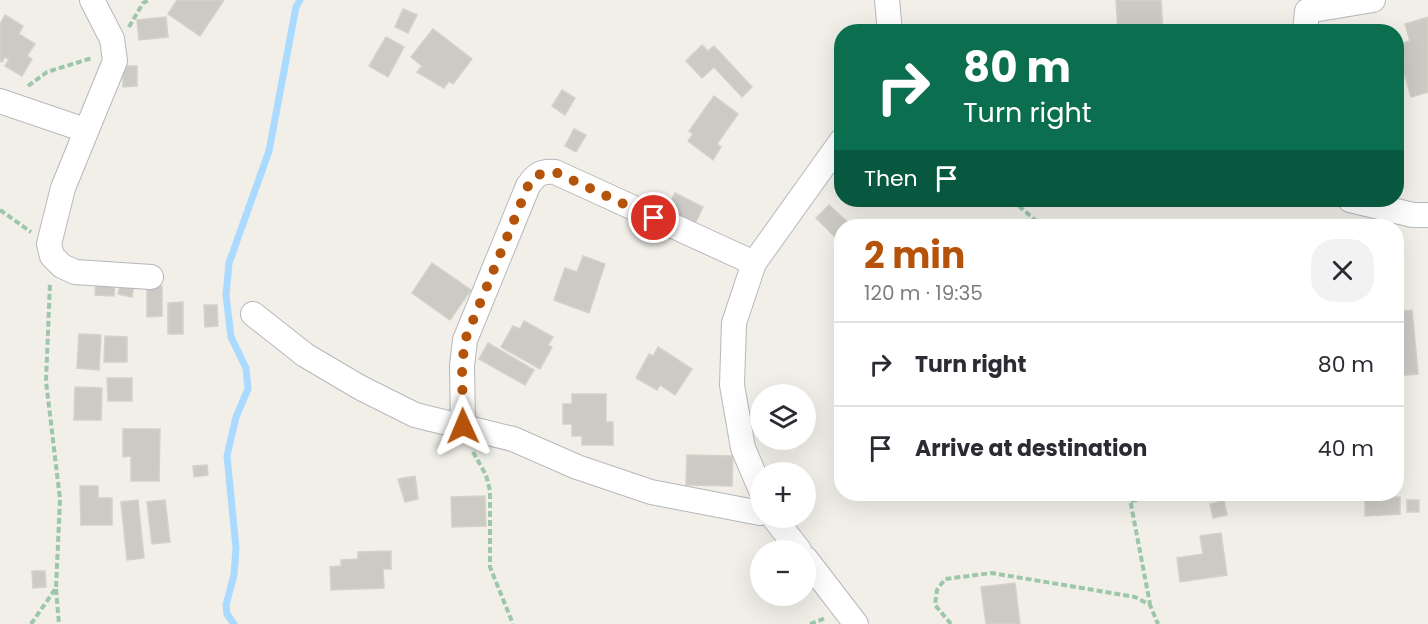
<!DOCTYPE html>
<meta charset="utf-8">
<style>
body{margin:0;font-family:Poppins,sans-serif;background:#f2f2f3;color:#2b2b33;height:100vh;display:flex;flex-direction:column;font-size:22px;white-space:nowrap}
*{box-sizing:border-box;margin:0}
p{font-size:20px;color:#7c7c81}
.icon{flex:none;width:33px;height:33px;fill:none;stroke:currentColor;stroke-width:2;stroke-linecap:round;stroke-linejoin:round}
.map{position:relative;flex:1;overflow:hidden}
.sheet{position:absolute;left:834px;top:219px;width:570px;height:282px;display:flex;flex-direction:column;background:#fff;border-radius:24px;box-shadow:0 6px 24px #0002}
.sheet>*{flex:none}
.guide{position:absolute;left:834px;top:24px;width:570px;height:183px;border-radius:24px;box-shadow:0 6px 24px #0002;background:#0b6e4f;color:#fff;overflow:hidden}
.buttons{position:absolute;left:750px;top:384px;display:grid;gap:12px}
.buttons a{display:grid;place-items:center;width:66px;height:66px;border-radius:50%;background:#fff;box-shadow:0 6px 24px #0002;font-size:30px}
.pin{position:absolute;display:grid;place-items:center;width:51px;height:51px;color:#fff;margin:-26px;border:3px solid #fff;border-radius:50%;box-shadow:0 2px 6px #0007}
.me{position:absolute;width:66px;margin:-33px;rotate:359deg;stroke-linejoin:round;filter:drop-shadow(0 0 4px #0008)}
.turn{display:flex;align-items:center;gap:21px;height:126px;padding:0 30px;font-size:27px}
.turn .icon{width:78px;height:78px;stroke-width:2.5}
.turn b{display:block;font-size:42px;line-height:51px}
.then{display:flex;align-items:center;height:57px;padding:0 30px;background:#0003;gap:12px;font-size:22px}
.round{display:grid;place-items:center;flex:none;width:63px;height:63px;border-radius:24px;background:#f2f2f3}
.head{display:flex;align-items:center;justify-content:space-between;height:102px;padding:0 30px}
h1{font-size:36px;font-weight:700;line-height:45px;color:#b45309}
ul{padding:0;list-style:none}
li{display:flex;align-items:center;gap:18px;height:84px;padding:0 30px;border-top:2px solid #e1e1e2}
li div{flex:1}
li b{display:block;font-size:22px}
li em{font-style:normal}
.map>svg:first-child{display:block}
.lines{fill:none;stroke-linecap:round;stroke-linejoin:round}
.stream{stroke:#aadaff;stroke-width:7}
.building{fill:#cccac5;stroke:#d6d1c6;stroke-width:1.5}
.minor-casing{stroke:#b5b8bc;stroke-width:26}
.path{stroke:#9cc7a9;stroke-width:4;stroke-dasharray:6 3;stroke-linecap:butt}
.minor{stroke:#fff;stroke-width:24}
.route{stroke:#b45309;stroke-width:10;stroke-dasharray:0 18}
</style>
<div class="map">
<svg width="1428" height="624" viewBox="0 0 1428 624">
<rect width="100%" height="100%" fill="#f1efe8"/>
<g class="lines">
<path class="stream" d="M234,624l-7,-10 -1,-9 8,-30 2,-27 -9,-92 9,-39 12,-28 -2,-21 -15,-31 -5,-42 3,-32 40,-112 27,-144 4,-7"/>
</g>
<g class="building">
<path d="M177,0h47l-24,36 -32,-22z"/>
<path d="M1116,0h45l2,32h-45z"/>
<path d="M403,9l14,6 -9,18 -13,-6z"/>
<path d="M5,15l18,11 -4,8 16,10 -8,12 5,3 -10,17 -17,-10 4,-7 -4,-2 -3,5 -2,-1v-37z"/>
<path d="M166,17l2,20 -29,3 -2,-20z"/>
<path d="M1428,17v75l-17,5 -15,-52 14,-4 -5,-17z"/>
<path d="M433,29l39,30 -19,25 -4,-3 -5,7 -27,-16 5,-6 -11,-9z"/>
<path d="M386,37l18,10 -16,30 -19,-11z"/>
<path d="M702,45l6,6 6,-5 38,41 -10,10 -28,-30 -12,11 -16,-17z"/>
<path d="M123,66h14v20l-14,1z"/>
<path d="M562,90l13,8 -10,17 -13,-9z"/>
<path d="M714,96l24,18 -21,30 4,3 -8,13 -25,-19 5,-7 -4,-3z"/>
<path d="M574,129l12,6 -10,17 -11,-6z"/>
<path d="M675,193l28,14 -10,21 -28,-14z"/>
<path d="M829,205l23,21h-10l-3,15 -23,-23z"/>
<path d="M583,256l22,8 -16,49 -35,-13 11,-32 12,4z"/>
<path d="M432,263l39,27 -21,30 -38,-27z"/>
<path d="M96,280l19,1 -1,15 -19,-1z"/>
<path d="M121,282l13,3 -2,12 -14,-3z"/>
<path d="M162,286v30l-15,1v-30z"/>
<path d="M183,302v32h-15v-31z"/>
<path d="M204,305h13l1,21 -13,1z"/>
<path d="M1412,310l6,64 -22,2v-64z"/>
<path d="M524,321l29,16 -5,8 4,2 -12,22 -39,-22 12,-21 7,3z"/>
<path d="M79,334l22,1 -2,35 -22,-2z"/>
<path d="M105,336l22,1v25h-23z"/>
<path d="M488,343l46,27 -9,15 -46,-26z"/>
<path d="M658,347l34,22 -17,26 -15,-10 -3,5 -21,-12 13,-24 4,2z"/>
<path d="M107,378h25v23h-24z"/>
<path d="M75,387l27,1 -1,32h-27z"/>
<path d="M572,394h34v28h7v23h-31v-9h-10v-12h-9v-20h9z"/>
<path d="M123,429h37l-1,52h-28v-25l-8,1z"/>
<path d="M687,455l46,1 -1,30 -46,-1z"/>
<path d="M207,465l1,10 -14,2 -1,-11z"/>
<path d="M415,476l3,23 -13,3 -7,-23z"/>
<path d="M80,486h18v12h14v27h-31z"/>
<path d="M485,496l1,30 -34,1 -1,-30z"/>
<path d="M1400,497v17l-35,2v-18z"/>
<path d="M138,500l6,58 -17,2 -6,-58z"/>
<path d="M165,500l5,42 -18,2 -5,-42z"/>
<rect x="1407" y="500" width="12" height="12"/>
<path d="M1224,501l3,14 -14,3 -3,-14z"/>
<path d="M1221,533l6,42 -47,7 -3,-24 26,-4 -3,-18z"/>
<path d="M391,551v18h-8l1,19 -53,2 -1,-23 11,-1v-6l17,-1v-7z"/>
<path d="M32,571h13l1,16 -13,1z"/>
<path d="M1015,583l5,41h-34l-5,-37z"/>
</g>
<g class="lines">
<defs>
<g id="minor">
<path d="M92,0l20,39 3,22 -52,127 -14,56 3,12 10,10 13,6 76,5"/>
<path d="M887,0l3,32"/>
<path d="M1305,32l2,-21 66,-11"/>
<path d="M0,101l85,29"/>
<path d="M1350,200l63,15h15"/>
<path d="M253,314l52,41 56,33 54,27 98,24 64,28 74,25 109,21"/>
<path d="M463,426l-1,-60 3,-26 63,-154c8,-12 13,-15 27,-14l199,91"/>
<path d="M760,488l-17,-40 -11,-63 2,-62 20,-60 88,-123"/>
<path d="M774,518l25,32"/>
<path d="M806,559l50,65"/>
</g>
</defs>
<use href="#minor" class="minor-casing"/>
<g class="path">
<path d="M129,27l14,-24 6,-3"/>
<path d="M28,86l19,-14 45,-14"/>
<path d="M1012,200l30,26"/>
<path d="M0,210l31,22"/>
<path d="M473,452l13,23 4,16v76l23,57"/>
<path d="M1129,494l21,110"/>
<path d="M1131,501l31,-7"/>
<path d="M56,589l3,35"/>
<path d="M31,624l25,-36 4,-89 -14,-118 4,-98"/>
<path d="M810,624l16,-6"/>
<path d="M951,624l-16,-19 2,-15 8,-11 47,-6 143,24 15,8 8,19"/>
</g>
<use href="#minor" class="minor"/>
</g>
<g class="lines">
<path class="route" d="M463,426l-1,-60 3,-26 63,-154 8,-11 19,-3 99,46"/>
</g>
</svg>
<div class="buttons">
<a><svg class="icon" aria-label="layers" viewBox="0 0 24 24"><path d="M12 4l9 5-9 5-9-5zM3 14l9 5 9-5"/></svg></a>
<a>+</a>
<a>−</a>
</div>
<div class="pin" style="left:654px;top:218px;background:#d93025"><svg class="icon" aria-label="arrive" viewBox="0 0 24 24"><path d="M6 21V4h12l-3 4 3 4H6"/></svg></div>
<svg class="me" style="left:463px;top:426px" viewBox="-20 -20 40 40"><path d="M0-17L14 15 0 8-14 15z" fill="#b45309" stroke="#fff" stroke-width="4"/></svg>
<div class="guide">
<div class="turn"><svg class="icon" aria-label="right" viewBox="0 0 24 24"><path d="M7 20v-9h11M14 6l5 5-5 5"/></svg><div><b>80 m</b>Turn right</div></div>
<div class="then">Then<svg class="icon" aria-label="arrive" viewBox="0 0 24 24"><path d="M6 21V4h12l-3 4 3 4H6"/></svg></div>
</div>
<section class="sheet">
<div class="head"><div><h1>2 min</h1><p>120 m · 19:35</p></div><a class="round"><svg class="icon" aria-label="close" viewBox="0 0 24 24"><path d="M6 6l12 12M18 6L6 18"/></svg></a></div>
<ul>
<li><svg class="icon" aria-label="right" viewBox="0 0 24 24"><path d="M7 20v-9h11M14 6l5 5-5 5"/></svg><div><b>Turn right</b></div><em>80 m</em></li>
<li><svg class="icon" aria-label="arrive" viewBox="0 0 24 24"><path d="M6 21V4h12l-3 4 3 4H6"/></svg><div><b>Arrive at destination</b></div><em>40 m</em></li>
</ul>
</section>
</div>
